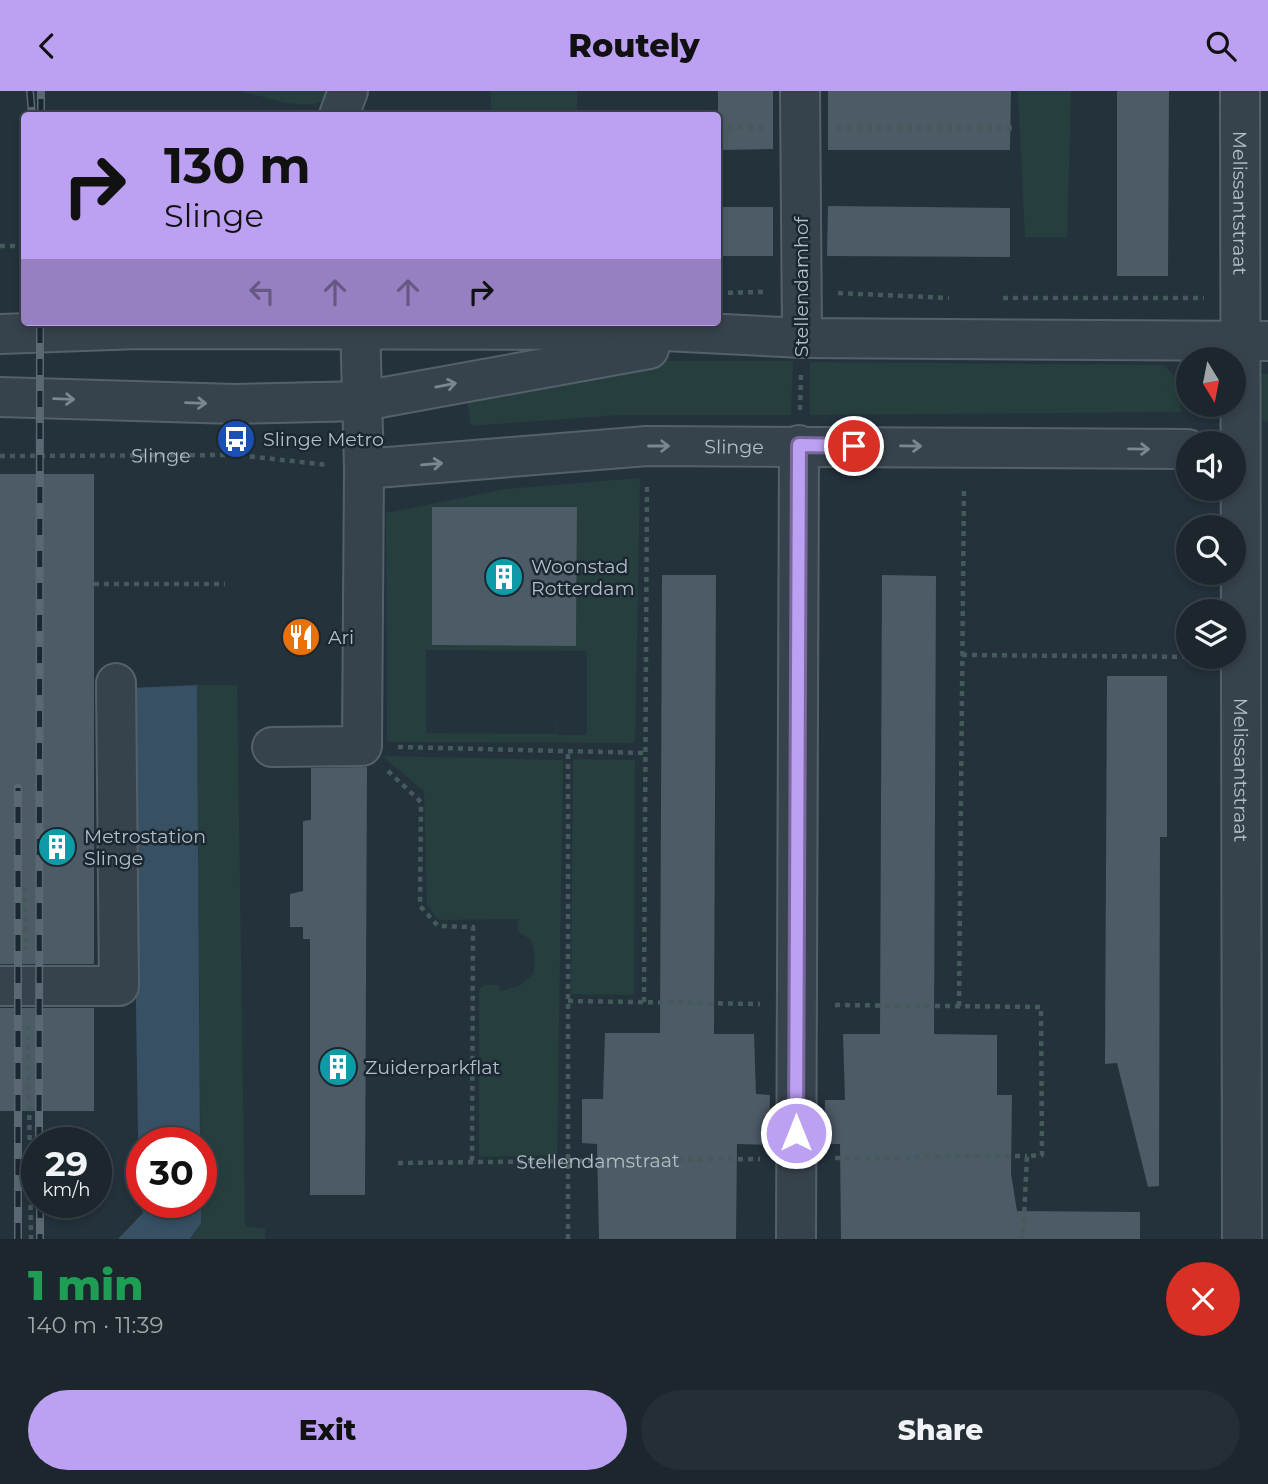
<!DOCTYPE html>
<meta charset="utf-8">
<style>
body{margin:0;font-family:Montserrat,sans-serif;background:#242e35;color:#f1f3f6;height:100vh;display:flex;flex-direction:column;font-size:26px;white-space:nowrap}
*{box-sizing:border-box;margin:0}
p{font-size:23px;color:#a0a5aa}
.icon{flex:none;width:38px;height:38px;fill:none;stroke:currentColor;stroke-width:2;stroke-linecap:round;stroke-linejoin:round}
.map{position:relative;height:1148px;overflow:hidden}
.side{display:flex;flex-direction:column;background:#1b262d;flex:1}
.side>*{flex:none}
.top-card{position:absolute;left:21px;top:21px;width:700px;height:214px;border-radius:7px;box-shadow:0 4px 10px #0003,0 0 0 2px #394349;background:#bca0f2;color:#111;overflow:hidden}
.needle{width:46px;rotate:170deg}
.fabs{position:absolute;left:1176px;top:256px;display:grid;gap:14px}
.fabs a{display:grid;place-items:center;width:70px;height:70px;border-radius:50%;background:#1b262d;box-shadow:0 4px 10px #0003,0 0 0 2px #394349;font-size:35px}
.speed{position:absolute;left:21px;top:1036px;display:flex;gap:14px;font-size:35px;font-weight:700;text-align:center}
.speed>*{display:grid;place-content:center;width:91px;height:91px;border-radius:50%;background:#1b262d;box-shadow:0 4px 10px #0003,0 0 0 2px #394349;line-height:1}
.speed small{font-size:18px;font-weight:400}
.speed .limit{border:10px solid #d22;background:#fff;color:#111}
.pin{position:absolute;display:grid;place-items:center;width:60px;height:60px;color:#fff;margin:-30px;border:4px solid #fff;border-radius:50%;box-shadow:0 2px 7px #0007}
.me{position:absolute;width:77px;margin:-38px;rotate:0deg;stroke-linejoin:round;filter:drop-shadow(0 0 5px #0008)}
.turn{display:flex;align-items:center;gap:24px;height:147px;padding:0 28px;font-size:32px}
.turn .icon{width:91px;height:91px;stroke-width:2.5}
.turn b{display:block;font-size:49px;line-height:60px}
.lanes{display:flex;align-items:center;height:66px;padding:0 28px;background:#0003;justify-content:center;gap:35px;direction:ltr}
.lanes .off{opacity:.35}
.round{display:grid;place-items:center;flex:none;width:74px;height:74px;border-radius:37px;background:#242e35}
.headline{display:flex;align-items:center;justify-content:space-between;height:119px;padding:0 28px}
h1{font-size:42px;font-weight:800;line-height:52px;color:#1e9e55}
.action{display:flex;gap:14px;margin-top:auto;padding:14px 28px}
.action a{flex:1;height:80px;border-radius:42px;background:#bca0f2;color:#111;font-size:28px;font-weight:800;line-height:80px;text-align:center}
.action a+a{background:#242e35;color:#f1f3f6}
header{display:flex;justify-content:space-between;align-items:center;height:91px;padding:0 28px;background:#bca0f2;color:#111;font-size:32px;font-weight:800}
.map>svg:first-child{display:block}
.green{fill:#263f3e;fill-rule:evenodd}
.water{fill:#375063}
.building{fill:#4d5b67}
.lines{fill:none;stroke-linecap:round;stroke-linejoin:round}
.minor-casing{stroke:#55616a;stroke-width:42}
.path{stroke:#455b5b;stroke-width:4.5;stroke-dasharray:5 5;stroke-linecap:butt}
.minor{stroke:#37434c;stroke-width:38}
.rail-casing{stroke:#596873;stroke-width:8}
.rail{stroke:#1c2831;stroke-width:5;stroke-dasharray:16;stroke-linecap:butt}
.oneway{stroke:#7b8790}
.route-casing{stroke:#7a689d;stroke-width:18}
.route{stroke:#bca0f2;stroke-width:12}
.labels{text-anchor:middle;stroke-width:5;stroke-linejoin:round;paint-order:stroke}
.street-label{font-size:19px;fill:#b3bec8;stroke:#1c2831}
.poi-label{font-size:19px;fill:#b3bec8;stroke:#1c2831;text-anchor:start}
</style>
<header><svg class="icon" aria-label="back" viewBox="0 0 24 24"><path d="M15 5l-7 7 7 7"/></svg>Routely<svg class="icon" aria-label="search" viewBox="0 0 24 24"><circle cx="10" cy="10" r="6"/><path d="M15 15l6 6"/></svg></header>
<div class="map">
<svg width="1268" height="1148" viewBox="0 0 1268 1148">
<rect width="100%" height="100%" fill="#24323c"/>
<g class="green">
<path d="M240,0h96c-21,27 -67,6 -96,0z"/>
<rect x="491" y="0" width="86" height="24"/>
<path d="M1018,0h53l-4,146h-42z"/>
<path d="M646,270h147l-2,54h-172l-148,11 -6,-39z"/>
<path d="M810,271l353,3 14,14 4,33 -371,3z"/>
<path d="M1255,283h13v48l-13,-3z"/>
<path d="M640,387l-5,265 -248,-1 -1,-229 119,-24zM577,416l-1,139 -144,-1 1,-137zM426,559l161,1v84h-30l-1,-29v28l-130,-1z"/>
<path d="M197,594h40l8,542 20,1v11h-75l11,-16v-21z"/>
<path d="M382,665l181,4 -6,395 -78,2v-167l5,-5h14l3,6 20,-6 13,-12 1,-17 -4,-16 -14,-9 1,-12 -80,1 -11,-16 -3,-113z"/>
<path d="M573,668l62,1 -1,235 -63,-1z"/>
</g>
<g class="water">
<path d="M197,594l3,458h-58v51l-4,-59 -7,-447z"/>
<path d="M142,1111h59v21l-11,16h-72l25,-26z"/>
</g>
<g class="building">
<path d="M718,0h55v58l-55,1z"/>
<path d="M828,0h183l-1,59h-182z"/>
<path d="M1117,0h52l-1,185h-51z"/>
<path d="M828,115l182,2v49l-183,-1z"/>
<rect x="718" y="116" width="55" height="49"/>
<rect x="0" y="383" width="94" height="490"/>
<path d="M432,416h145l-1,139 -144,-1z"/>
<path d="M662,484h54l-2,459h40l2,60 14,1 -1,50 -32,-1 -1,95h-137l-2,-95 -15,-1v-44h21l2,-66h55z"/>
<path d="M882,484l54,1 -2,458 63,1v60h15l-1,79 6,37 123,1v27h-299l-1,-95h-16l1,-44h20l-2,-66h37z"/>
<path d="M1107,585h60v161h-7l-1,349 -11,1 -31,-124 -12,1z"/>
<path d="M367,676l-2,428h-55v-256h-7v-12h-13v-33l13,-3v-70l8,-1v-52z"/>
<rect x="0" y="917" width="94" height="103"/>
</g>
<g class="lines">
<defs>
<g id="minor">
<path d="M800,0l2,247"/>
<path id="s3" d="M1240,0l2,1148"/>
<path d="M339,24l9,-24"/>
<path d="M0,243l139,-5 505,1 158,8 466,3"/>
<path d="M0,306l235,7 128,-3 286,-52"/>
<path id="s4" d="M364,378l283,-23 541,3"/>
<path d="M272,656l90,-1 2,-277 -4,-147"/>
<path d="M0,895h119l-3,-303"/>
<path d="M796,1148l3,-794"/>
</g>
</defs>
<use href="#minor" class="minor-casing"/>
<g class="path">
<path d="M718,36l47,1"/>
<path d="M837,37h177"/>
<path d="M0,155h24"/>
<path d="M718,202l45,-1"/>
<path d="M838,202l111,5"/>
<path d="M1003,207h201"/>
<path d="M800,319l1,-36"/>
<path id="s1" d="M0,365l237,-1 91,10"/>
<path d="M94,493h131"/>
<path d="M962,564l241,2"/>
<path d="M398,656l247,6"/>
<path d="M388,680l33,31 -1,104 18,20 35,1 -1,235"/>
<path d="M24,796l2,62"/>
<path d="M568,910l192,3"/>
<path d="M644,911l3,-520"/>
<path d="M835,914l206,2 1,148 -15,1 -4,83"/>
<path d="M959,915l5,-520"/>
<path d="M28,934l3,214"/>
<path d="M835,1067l192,-2"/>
<path id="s2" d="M398,1072l362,-4"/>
<path d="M568,1148v-487"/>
</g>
<use href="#minor" class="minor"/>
<defs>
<g id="rail">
<path d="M30,0l2,24"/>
<path d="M41,24v-24"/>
<path d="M39,1052l1,-821"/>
<path d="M40,1111v37"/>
<path d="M18,1148v-451"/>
</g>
</defs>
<use href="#rail" class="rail-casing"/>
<use href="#rail" class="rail"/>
</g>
<defs><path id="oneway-shaft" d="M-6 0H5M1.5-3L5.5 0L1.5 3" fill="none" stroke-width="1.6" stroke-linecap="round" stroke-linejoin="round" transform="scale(1.75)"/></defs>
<g class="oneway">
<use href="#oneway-shaft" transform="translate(446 294) rotate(-11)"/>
<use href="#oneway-shaft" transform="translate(64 308) rotate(2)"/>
<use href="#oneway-shaft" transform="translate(196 312) rotate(2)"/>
<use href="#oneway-shaft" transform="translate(659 355)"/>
<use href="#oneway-shaft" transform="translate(911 355) rotate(1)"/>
<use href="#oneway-shaft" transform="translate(1139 358) rotate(1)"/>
<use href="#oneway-shaft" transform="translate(432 373) rotate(-5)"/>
</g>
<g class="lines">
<defs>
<path id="route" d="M796,1042l3,-688 55,1"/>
</defs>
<use href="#route" class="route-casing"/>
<use href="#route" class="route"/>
</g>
<defs>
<symbol id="bus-disc" viewBox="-11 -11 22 22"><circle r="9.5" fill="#1a4fb4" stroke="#1c2831"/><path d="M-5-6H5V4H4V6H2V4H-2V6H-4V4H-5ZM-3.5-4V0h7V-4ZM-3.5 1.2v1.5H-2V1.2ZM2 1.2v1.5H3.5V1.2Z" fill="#fff"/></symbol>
<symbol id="building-disc" viewBox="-11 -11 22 22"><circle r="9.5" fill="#0f9aa8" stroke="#1c2831"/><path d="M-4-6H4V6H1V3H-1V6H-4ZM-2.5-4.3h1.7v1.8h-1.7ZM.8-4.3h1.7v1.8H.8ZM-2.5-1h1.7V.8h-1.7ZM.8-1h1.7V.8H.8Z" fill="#fff"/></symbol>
<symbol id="restaurant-disc" viewBox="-11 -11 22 22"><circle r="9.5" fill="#e8710a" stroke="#1c2831"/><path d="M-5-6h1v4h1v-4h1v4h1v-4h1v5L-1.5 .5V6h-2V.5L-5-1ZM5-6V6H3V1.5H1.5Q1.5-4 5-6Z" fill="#fff"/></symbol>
</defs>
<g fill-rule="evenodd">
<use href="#bus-disc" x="214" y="326" width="44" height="44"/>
<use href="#building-disc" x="482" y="464" width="44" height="44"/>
<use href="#restaurant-disc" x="279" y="524" width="44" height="44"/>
<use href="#building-disc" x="35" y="734" width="44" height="44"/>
<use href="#building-disc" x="316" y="954" width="44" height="44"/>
</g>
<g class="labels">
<g class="street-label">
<text dy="7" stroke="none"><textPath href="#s3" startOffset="112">Melissantstraat</textPath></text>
<text transform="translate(801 196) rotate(-90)" y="7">Stellendamhof</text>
<text dy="7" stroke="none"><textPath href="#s4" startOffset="371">Slinge</textPath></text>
<text dy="7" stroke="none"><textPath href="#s1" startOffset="161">Slinge</textPath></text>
<text dy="7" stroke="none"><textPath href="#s3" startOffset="679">Melissantstraat</textPath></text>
<text dy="7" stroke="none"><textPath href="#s2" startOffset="200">Stellendamstraat</textPath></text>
</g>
<g class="poi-label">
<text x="263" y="355">Slinge Metro</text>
<text x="531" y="482">Woonstad<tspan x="531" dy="22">Rotterdam</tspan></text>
<text x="328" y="553">Ari</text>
<text x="84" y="752">Metrostation<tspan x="84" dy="22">Slinge</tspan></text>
<text x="365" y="983">Zuiderparkflat</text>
</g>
</g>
</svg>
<div class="fabs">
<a><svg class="needle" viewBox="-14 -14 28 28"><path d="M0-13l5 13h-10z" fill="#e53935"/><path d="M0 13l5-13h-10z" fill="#a0a5aa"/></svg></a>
<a><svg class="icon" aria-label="sound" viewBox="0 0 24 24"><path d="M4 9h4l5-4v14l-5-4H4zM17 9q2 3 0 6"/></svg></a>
<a><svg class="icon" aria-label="search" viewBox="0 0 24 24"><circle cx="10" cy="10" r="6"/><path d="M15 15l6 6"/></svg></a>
<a><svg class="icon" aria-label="layers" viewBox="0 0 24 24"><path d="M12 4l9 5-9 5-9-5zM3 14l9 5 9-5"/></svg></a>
</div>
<div class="speed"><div>29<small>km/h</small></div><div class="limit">30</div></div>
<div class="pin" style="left:854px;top:355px;background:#d93025"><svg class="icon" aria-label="arrive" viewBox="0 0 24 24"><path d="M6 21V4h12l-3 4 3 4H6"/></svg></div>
<svg class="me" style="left:796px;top:1042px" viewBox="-20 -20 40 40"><circle r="17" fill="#bca0f2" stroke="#fff" stroke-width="3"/><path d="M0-11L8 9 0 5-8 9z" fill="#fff"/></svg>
<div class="top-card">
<div class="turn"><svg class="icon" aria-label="right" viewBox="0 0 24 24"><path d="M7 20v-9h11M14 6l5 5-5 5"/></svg><div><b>130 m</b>Slinge</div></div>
<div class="lanes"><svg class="icon off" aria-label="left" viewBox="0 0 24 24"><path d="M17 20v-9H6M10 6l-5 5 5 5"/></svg><svg class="icon off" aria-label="ahead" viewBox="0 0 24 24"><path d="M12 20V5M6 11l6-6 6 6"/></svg><svg class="icon off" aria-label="ahead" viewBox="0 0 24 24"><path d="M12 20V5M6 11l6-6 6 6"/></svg><svg class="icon" aria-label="right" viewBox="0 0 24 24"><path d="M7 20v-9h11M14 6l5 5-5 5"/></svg></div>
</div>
</div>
<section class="side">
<div class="headline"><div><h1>1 min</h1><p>140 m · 11:39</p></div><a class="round" style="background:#d93025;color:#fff"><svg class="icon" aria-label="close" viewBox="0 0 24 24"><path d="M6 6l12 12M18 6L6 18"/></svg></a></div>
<div class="action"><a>Exit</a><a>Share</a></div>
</section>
